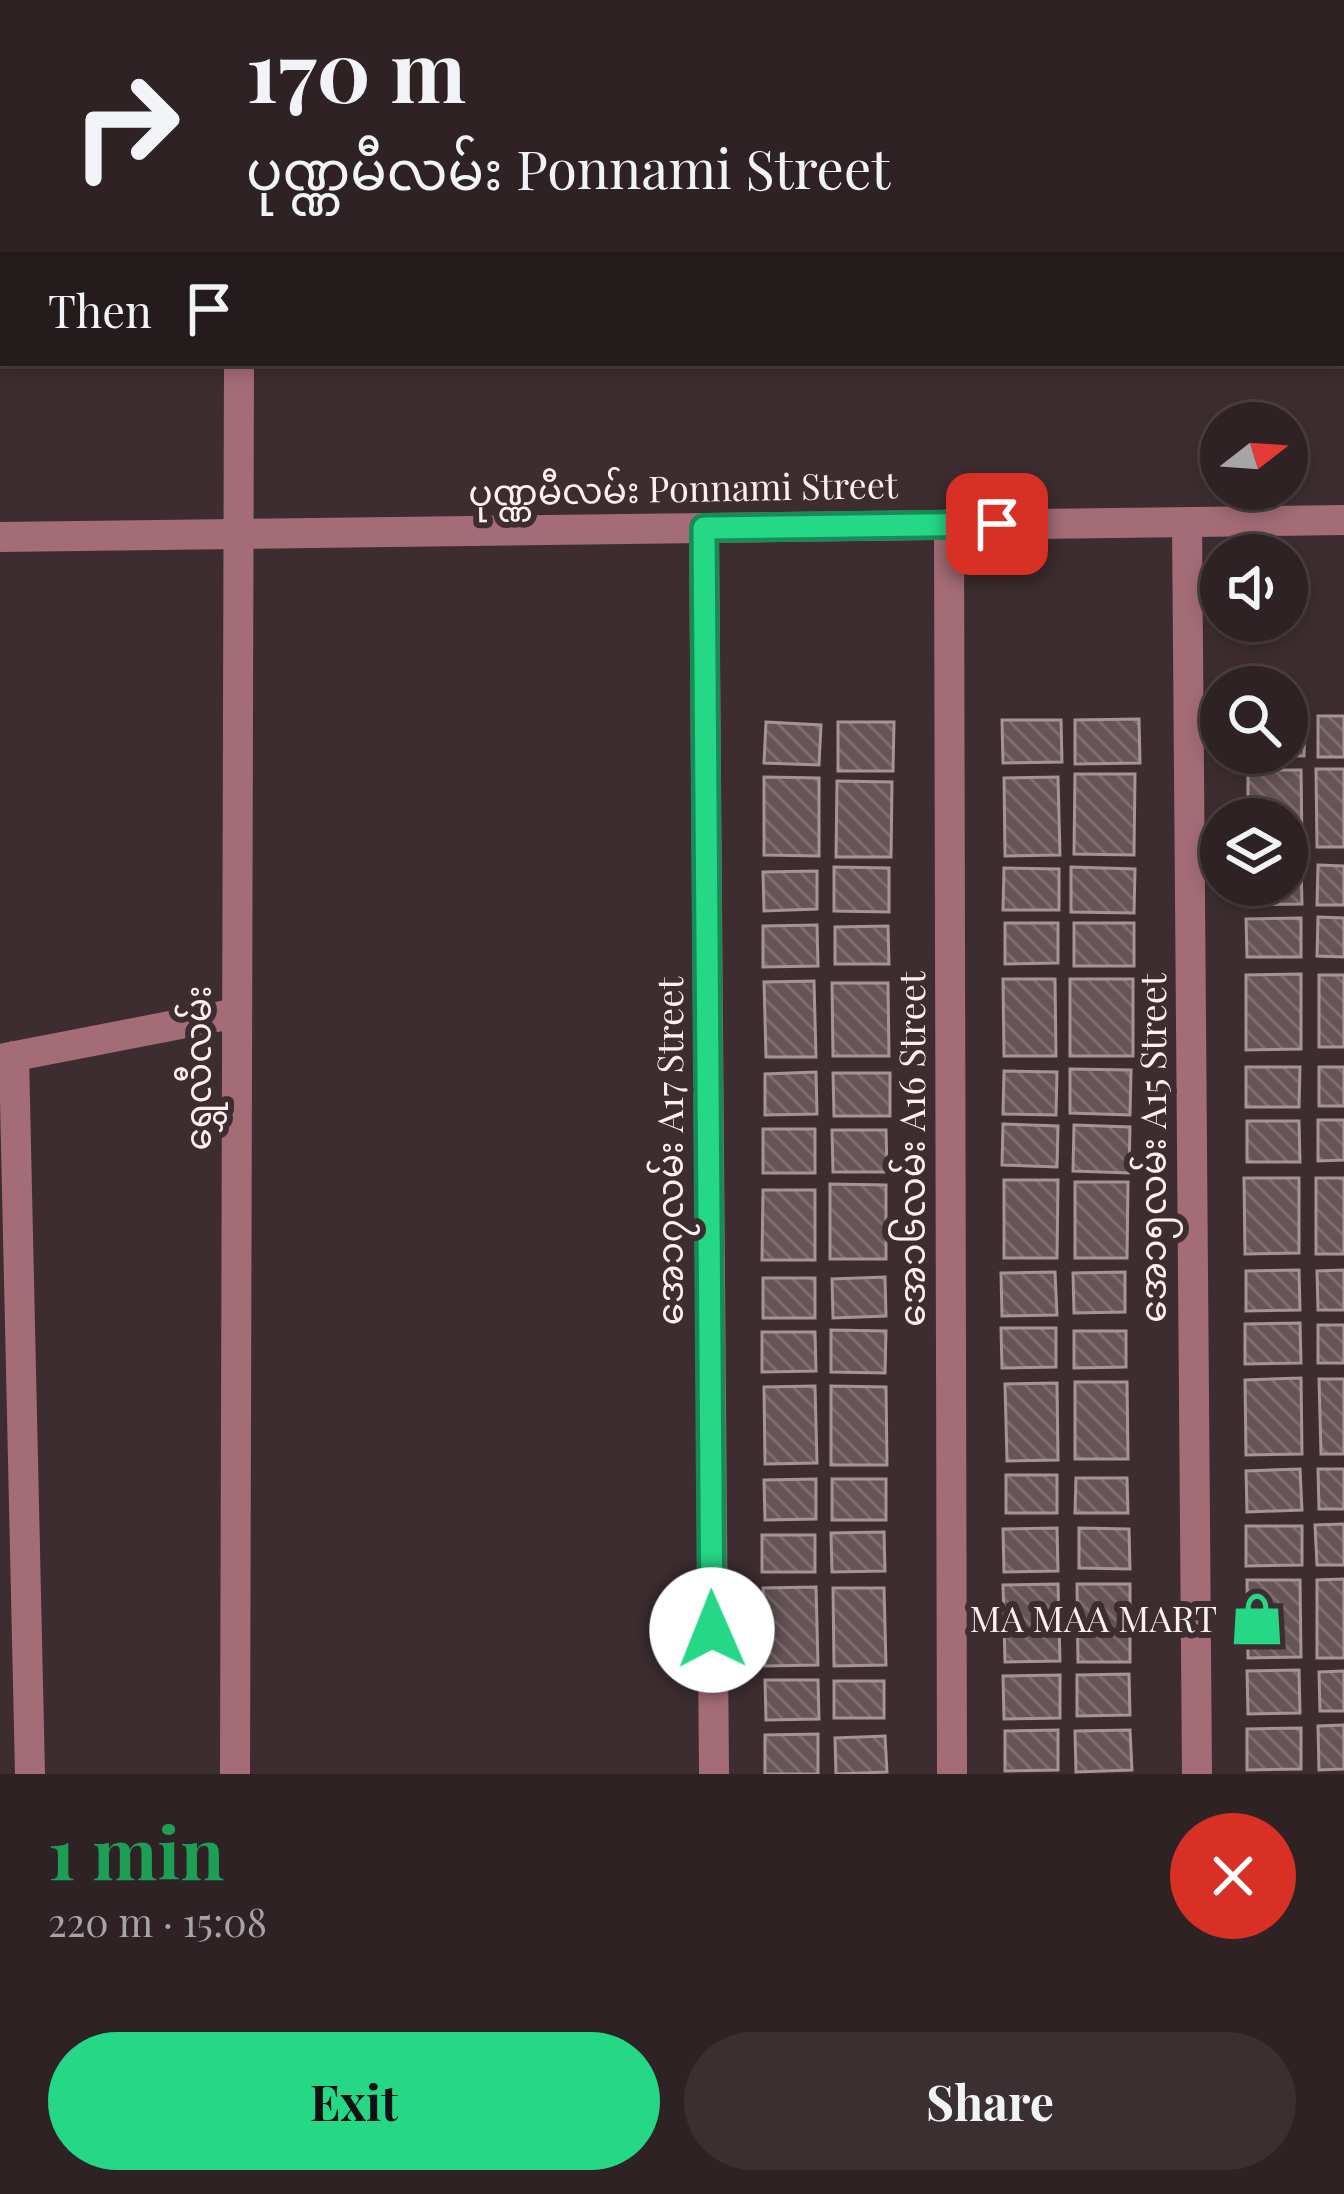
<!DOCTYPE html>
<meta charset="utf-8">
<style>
body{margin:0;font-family:"Playfair Display","Noto Sans Myanmar",serif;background:#3a2f31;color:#f1f3f6;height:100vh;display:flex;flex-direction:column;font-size:45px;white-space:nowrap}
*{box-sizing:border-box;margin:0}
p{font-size:39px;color:#a7a4a6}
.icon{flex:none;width:66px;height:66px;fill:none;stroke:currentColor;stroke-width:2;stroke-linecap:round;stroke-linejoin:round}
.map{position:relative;height:1774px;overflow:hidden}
.side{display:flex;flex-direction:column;background:#2e2224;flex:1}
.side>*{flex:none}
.guide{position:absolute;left:0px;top:0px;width:1344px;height:366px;box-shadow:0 6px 18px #0003,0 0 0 3px #493f41;background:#2e2224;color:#f1f3f6;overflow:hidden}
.needle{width:78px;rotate:73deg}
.buttons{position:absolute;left:1200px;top:402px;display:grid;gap:24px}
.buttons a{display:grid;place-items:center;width:108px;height:108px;border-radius:50%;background:#2e2224;box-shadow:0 6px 18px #0003,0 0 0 3px #493f41;font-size:60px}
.pin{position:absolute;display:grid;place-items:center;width:102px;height:102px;color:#fff;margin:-51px;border-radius:24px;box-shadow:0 6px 18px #0006}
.me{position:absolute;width:132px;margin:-66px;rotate:359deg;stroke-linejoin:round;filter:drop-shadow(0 0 9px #0008)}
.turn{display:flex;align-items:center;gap:42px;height:252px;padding:0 48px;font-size:54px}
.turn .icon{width:156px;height:156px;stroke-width:2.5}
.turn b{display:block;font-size:84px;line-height:102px}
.then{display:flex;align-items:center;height:114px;padding:0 48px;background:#0003;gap:24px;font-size:45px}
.round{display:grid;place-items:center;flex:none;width:126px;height:126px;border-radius:63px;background:#3a2f31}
.head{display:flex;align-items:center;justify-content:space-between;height:204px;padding:0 48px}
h1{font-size:72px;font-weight:700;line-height:90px;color:#1e9e55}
.cta{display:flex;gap:24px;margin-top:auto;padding:24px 48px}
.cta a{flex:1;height:138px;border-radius:72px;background:#24d886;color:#111;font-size:48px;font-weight:700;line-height:138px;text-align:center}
.cta a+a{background:#3a2f31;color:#f1f3f6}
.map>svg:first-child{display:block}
.building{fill:url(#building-back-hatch);stroke:#a79396;stroke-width:3}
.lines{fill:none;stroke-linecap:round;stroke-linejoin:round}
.minor{stroke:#a46c77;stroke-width:30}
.route-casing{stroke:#178c57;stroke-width:30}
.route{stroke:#24d886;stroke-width:21}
.labels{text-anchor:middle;stroke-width:12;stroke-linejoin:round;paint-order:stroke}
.street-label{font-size:36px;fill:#fbf0f2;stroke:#3d2d30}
.poi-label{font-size:36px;fill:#fbf0f2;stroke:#3d2d30;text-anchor:end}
</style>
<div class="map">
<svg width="1344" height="1774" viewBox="0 0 1344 1774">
<defs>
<pattern id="building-back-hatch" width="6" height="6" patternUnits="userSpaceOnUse" patternTransform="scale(3)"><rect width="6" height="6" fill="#665457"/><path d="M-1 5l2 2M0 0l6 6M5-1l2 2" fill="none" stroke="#7d6d70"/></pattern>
</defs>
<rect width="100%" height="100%" fill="#3d2d30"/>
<g class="building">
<path d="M1287,716h18l-1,40 -57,-1 40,-2z"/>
<rect x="1318" y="716" width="26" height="41"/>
<path d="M1139,719l1,44 -65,1v-44z"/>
<path d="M1002,720h59l1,42 -59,1z"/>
<path d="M766,722l55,3 -2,40 -55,-2z"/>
<path d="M838,722h56l-1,49h-55z"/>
<path d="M1316,769h28v78h-27z"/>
<path d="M1248,770h53l1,78h-15v-29h-39z"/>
<path d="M1075,774h60l-1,81 -60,-1z"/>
<path d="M764,777l55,1v78l-55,-1z"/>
<path d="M1058,777l2,78 -55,1 -1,-78z"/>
<path d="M837,781l55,1 -1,75h-55z"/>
<path d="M1287,864h14l1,40 -54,1 -1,-20h40z"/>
<path d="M1318,865l26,1v39h-27z"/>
<path d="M834,867l55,1v44l-55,-1z"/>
<path d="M1071,867l64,2 -1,44 -63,-1z"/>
<path d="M1004,868l55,1v41h-56z"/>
<path d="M817,871v38l-53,2 -1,-39z"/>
<path d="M1318,917l26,1v39l-27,-1z"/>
<path d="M1301,918v39h-54l-1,-38z"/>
<path d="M1005,923h53v40l-53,1z"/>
<rect x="1074" y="923" width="60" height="43"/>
<path d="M817,925l1,41 -55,1v-41z"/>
<path d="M888,926l1,38h-54v-37z"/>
<path d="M1301,974v75l-55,1v-75z"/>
<rect x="1319" y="975" width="25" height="72"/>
<path d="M1003,979h52l1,77h-52z"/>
<rect x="1070" y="979" width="63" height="77"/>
<path d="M814,981l2,76h-50l-2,-75z"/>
<path d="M832,983h56l1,73h-56z"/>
<path d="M1246,1067h54l-1,40h-53z"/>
<rect x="1319" y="1067" width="25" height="39"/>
<path d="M1070,1069l61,1 -1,45 -60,-2z"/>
<path d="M1004,1071l53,1 -1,43 -53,-1z"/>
<path d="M816,1072l1,42 -52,1v-41z"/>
<path d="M833,1073h57v43h-56z"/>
<path d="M1318,1120h26v40l-26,1z"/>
<path d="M1247,1121h52l1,41h-53z"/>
<path d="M1003,1124l55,2 -1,41 -55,-2z"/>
<path d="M1074,1125l56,2 -1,46 -56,-2z"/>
<rect x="763" y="1129" width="52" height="44"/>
<path d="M832,1130h54l1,42h-54z"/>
<path d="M1244,1178h55v75l-54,1z"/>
<rect x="1316" y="1178" width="28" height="76"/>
<path d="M1004,1180h54l-1,78h-53z"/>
<path d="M1075,1182h53l-1,76h-52z"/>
<path d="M830,1184l56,1v74h-56z"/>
<path d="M763,1190h52v70h-53z"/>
<path d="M1299,1270l1,40 -54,1v-40z"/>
<path d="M1344,1270v40h-26l-1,-39z"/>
<path d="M1055,1272l2,43 -55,1 -1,-43z"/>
<path d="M1125,1272v40l-51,1 -1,-40z"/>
<path d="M885,1277l1,39 -53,2 -1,-39z"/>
<rect x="763" y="1278" width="52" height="40"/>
<path d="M1300,1323l1,40 -56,1v-40z"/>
<rect x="1318" y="1325" width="26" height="38"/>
<path d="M1001,1328h55v39l-54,1z"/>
<path d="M831,1330l55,1 -1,42 -54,-1z"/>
<path d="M1074,1331h52v36l-52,1z"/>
<path d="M762,1332h53l1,39 -54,1z"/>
<path d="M1301,1378l1,76 -56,1 -1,-75z"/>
<path d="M1319,1379h25v75h-23z"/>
<path d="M1075,1382h52l1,77h-53z"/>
<path d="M1057,1383l1,77 -51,1 -2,-77z"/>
<path d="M815,1386l2,77 -52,1 -1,-77z"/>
<path d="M831,1386l55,1 1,78h-56z"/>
<path d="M1300,1469l2,41 -55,2 -1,-41z"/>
<path d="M1318,1469h26v40h-25z"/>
<rect x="1006" y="1475" width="51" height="38"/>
<path d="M1076,1478h51l1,35h-53z"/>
<path d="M816,1479v40l-51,1 -1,-40z"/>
<rect x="832" y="1479" width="54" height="41"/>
<path d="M1344,1524v41h-27l-2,-40z"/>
<path d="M1246,1526h56v39l-56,1z"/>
<path d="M1057,1528l1,43 -54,1 -1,-43z"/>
<path d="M1079,1528l50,1 1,40 -51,-1z"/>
<path d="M884,1532l1,39 -53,1 -1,-39z"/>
<rect x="762" y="1535" width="53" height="37"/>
<path d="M1344,1579v79h-27v-78z"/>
<path d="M1247,1580h53l1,77 -53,1z"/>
<path d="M1058,1584l2,77 -55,1 -2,-77z"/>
<path d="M1077,1584h53v78h-52z"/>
<path d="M816,1587l2,78 -53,1 -2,-78z"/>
<path d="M833,1588h51l2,77 -52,1z"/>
<path d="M1299,1670l1,43 -52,1 -1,-43z"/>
<path d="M1344,1671v40h-24l-1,-39z"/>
<path d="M1129,1674l1,41 -53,1v-41z"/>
<path d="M1060,1675v43l-56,1 -1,-43z"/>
<path d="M765,1680h53l1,39 -53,1z"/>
<rect x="834" y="1681" width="50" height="37"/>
<path d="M1344,1725v44l-25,1 -1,-44z"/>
<path d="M1301,1728v41l-54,1v-41z"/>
<path d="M1058,1730v40l-53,1v-40z"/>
<path d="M1130,1730l2,40 -56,2 -1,-41z"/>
<path d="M818,1734v40h-53v-39z"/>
<path d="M885,1736l2,36 -51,2 -1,-36z"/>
</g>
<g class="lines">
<g class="minor">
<path d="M240,3v-3"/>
<path d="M1187,522l10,1252"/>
<path d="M949,524l3,1250"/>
<path d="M704,528l10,1246"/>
<path d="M0,537l1344,-17"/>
<path d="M14,1056l16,718"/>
<path d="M0,1059l237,-46"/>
<path d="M235,1774l4,-1411"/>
</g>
</g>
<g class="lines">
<defs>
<path id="route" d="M712,1630l-8,-1102 293,-4"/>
</defs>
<use href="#route" class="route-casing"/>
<use href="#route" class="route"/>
</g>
<defs>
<symbol id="shop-bare" viewBox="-9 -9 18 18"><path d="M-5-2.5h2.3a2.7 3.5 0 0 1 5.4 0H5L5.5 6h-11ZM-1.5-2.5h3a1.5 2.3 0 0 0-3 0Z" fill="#24d886" stroke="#3d2d30" stroke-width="2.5" paint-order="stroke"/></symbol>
</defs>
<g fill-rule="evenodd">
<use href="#shop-bare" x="1219" y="1581" width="76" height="76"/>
</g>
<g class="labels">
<g class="street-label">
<text transform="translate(683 489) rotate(-1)" y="13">ပုဏ္ဏမီလမ်း Ponnami Street</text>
<text transform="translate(198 1068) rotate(-90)" y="13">ရွှေလီလမ်း</text>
<text transform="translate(1153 1148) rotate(-90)" y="13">အေ၁၅လမ်း A15 Street</text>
<text transform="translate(912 1149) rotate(-90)" y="13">အေ၁၆လမ်း A16 Street</text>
<text transform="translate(670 1151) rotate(-90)" y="13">အေ၁၇လမ်း A17 Street</text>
</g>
<g class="poi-label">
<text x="1217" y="1632">MA MAA MART</text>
</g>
</g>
</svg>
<div class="buttons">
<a><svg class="needle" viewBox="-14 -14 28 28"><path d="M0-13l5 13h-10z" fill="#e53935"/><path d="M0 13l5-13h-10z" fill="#a7a4a6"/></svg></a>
<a><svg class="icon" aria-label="sound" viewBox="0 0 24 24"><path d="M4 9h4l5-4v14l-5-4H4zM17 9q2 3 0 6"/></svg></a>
<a><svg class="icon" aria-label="search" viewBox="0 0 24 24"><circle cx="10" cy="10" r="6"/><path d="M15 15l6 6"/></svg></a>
<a><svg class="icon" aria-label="layers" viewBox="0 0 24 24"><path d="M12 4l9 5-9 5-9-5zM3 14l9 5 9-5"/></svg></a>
</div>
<div class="pin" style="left:997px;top:524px;background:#d93025"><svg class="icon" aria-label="arrive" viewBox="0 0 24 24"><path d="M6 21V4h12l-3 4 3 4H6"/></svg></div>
<svg class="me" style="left:712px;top:1630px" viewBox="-20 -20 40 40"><circle r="19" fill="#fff"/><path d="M0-13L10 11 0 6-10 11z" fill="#24d886"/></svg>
<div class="guide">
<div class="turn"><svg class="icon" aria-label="right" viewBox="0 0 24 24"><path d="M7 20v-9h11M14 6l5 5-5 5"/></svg><div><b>170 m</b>ပုဏ္ဏမီလမ်း Ponnami Street</div></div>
<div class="then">Then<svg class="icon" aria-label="arrive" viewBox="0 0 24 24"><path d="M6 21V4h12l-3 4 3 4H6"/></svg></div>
</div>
</div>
<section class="side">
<div class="head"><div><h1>1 min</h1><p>220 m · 15:08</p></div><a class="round" style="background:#d93025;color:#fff"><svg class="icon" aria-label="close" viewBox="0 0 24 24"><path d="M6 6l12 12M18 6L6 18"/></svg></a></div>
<div class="cta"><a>Exit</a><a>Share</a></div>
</section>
